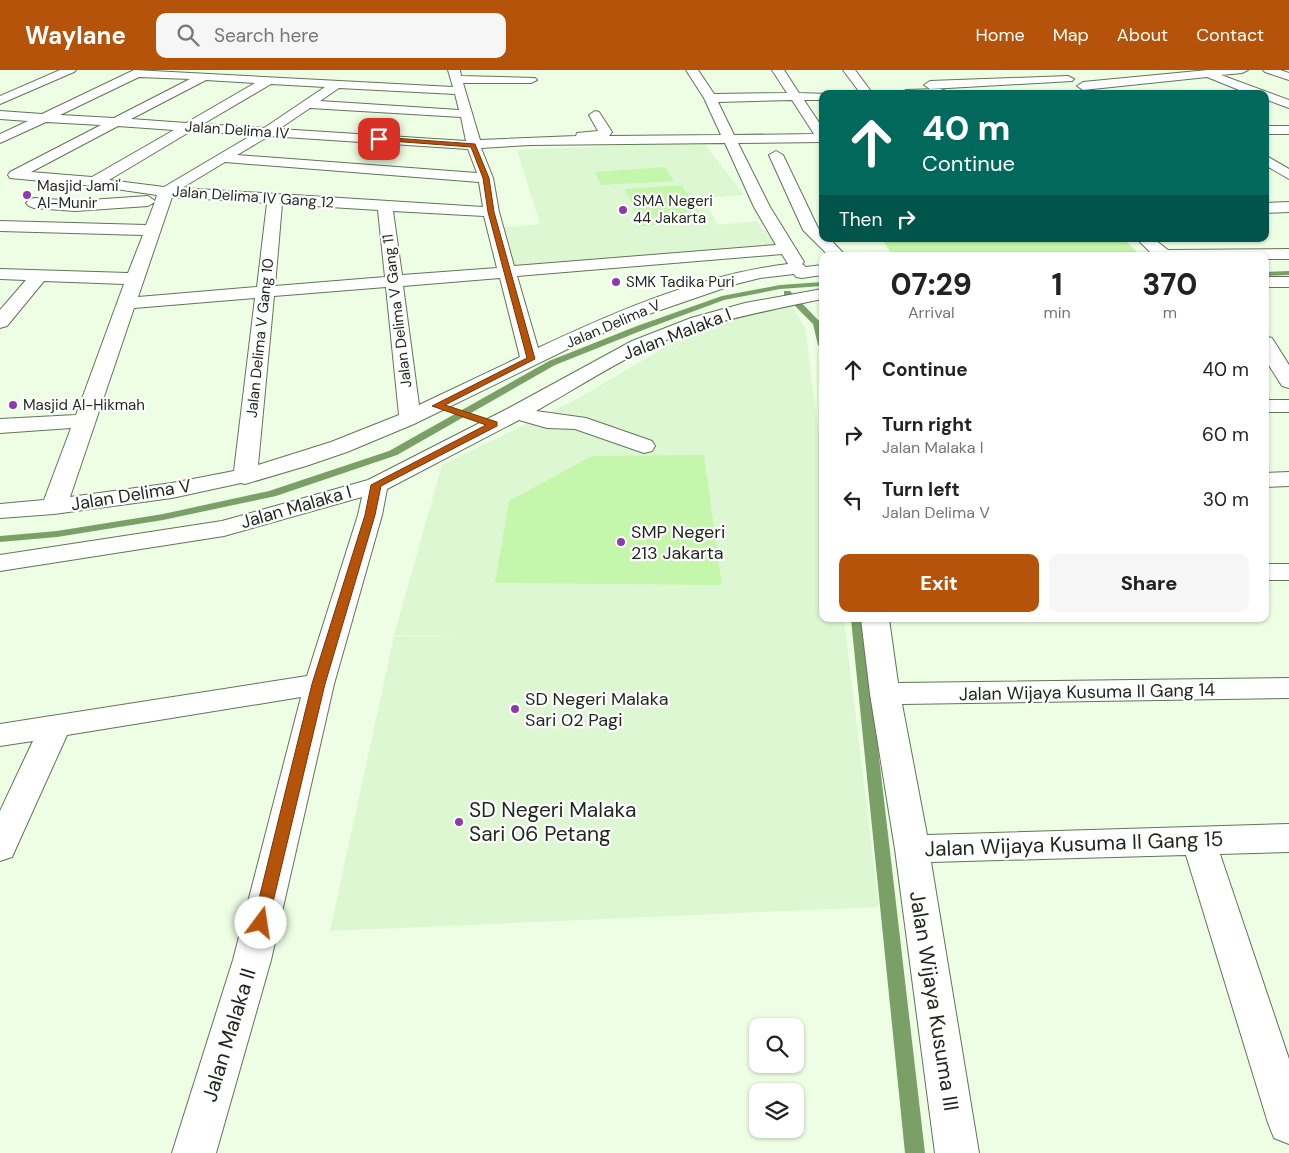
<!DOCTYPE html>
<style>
body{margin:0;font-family:"DM Sans",sans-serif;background:#f6f6f6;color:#222;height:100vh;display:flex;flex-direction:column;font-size:19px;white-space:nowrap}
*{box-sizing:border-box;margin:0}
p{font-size:16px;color:#767676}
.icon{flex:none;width:28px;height:28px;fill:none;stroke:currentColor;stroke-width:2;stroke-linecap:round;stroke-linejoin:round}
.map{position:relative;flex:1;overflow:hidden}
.side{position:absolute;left:819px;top:182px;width:450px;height:370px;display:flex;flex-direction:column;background:#fff;border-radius:10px;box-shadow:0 1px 4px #0004}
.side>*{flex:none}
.hud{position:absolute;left:819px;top:20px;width:450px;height:152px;border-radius:10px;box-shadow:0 1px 4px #0004;background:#00695c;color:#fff;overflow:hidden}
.buttons{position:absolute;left:749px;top:948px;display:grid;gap:10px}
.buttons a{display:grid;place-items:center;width:55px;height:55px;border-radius:10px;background:#fff;box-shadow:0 1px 4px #0004;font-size:25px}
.pin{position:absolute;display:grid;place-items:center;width:42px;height:42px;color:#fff;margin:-21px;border-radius:10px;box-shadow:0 2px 8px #0006}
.me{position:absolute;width:55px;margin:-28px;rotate:14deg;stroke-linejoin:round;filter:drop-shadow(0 0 4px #0008)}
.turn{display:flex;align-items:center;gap:18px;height:105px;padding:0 20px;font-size:22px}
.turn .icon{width:65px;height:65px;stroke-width:2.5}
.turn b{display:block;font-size:35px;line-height:42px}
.then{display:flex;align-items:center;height:48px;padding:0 20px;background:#0003;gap:10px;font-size:19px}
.eta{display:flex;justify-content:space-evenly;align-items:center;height:85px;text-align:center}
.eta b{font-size:30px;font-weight:800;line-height:35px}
.action{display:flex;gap:10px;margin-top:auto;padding:10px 20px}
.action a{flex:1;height:58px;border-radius:10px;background:#b45309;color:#fff;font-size:20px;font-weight:800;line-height:58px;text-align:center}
.action a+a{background:#f6f6f6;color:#222}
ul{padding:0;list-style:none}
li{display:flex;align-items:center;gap:15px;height:65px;padding:0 20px}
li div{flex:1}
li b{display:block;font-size:19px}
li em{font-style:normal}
header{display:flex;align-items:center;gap:30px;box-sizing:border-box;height:70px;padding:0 25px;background:#b45309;color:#fff}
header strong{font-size:24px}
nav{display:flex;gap:28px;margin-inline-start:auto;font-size:18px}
.search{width:350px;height:45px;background:#f6f6f6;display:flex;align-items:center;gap:12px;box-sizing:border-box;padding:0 18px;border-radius:10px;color:#767676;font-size:19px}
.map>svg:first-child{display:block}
.built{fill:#def7d3}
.green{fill:#c4f7ab}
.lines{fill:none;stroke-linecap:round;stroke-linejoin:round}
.stream{fill:#7aa068;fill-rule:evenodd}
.minor-casing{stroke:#627459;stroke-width:2}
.minor{fill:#fff;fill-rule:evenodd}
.route{fill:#b45309;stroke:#753606}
.poi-dot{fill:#8c3baa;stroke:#fff;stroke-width:2}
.labels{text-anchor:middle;stroke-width:4.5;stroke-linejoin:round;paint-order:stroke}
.far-street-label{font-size:15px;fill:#1f271c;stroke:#fff}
.far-poi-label{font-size:15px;fill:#1f271c;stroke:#fff;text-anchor:start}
.street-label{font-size:18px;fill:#1f271c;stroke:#fff}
.poi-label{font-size:18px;fill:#1f271c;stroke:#fff;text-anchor:start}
.near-poi-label{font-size:21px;fill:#1f271c;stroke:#fff;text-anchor:start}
.near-street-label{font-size:21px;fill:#1f271c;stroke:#fff}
</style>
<header>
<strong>Waylane</strong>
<div class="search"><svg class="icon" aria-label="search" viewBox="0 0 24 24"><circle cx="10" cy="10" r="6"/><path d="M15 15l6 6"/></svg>Search here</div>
<nav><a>Home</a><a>Map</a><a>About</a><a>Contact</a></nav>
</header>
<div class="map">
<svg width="1289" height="1083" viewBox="0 0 1289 1083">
<rect width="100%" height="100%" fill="#edfee5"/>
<g class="built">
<path d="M703,72l41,53 -41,3 15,27 38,-4 22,25 -270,24 -12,-42 44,-4 -23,-74z"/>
<path d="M789,232l16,25 17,129v163h22l35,288 -549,24 64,-295h72l-72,-1 48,-170 133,-65 97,-57 74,-31z"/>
</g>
<g class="green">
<path d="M665,97l9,14 -73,4 -6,-13z"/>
<path d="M682,115l22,36 -62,5 -17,-37z"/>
<path d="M882,169h241l19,17h-249z"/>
<path d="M704,385l18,130 -227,-2 14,-82 83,-45z"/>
</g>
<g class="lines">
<g class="stream">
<path d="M1289,201v4l-24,1v-4z"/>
<path d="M822,212v4l-42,3 -56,11 -81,30 -88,35 -158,90 -121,41 -113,24 -106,17 -57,5v-6l57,-5 106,-17 106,-23 120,-40 160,-90 88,-35 85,-30 58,-11z"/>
<path d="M784,221h6l31,32 1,25 -4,-3 -5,-21 -29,-29z"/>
<path d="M851,549h12l62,534h-20z"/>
</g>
<defs>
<g id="minor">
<path d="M60,0h16l-2,2 -74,32v-8z"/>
<path d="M134,0l319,17 -5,-17h12l1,6 74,2 2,2 -6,3h-68l17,57 96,-4 1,-3 21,-2 -9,-16 6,-4 4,1 13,20 -3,4 112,-1 -17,-37 -18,-28h12l16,24 73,-1 -15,-23h12l15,23 28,1h-5v6h-18l18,27v15l-84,1 32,64 34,55 -2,2 4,3 16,-2v10l-20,3 -6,-1 -2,-3 -34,4 -24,6 -90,31 -68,29 -164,80 -67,28 -41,14 -61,18 -4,-1 -69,15 -118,16 -54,4v-14l44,-4 27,-72 -71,5v-14l76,-4 48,-131 -80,-3 -37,45 -7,2v-18l26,-30 -26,-1v-10l128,4 15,-38 -143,-4v-10l146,4 9,-23 -7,4 -73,5 -41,-3 -5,-2 -3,-3 3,-3 5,-2 41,3 73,-5 7,5 2,-6 -62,-9 -85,-8 -2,-3 2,-3 91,-47 -55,-3 -46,21v-9l28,-13 -28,-2v-8l42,3zM139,7l51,2 -76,39 -54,-3zM206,10l49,3 -69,40 -55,-4zM271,14l54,3 -61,41 -61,-4zM339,18l116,6 4,16 -139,-9zM792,30l22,34 -80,1 -16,-33zM310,38l151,9 5,24 -187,-12zM118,56l56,4 -82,47 -61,-5zM191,61l61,4 -88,52 -55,-7zM269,66l199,13 9,24 -240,-18zM725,73l29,64 22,38 -262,21 -15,-54 -6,-34 -12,-30 49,-3zM225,92l254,20 4,25 -301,-19zM172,127l95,6 -10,84 -119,10zM282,134l96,6 7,67 -110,9zM393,141l91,5 13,52 -95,7zM782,184l6,10c-88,11 -171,47 -250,84l-21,-72zM500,208l20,79 -101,48 -16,-119zM386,217l13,128 -68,27 -73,23 16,-169zM255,228l-21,173 -62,12 -102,14 64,-189z"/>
<path d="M843,0h12l18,24h-12z"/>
<path d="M1208,0h40l-6,3 -21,2 68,25v8l-24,-9v-5h-16l-42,-17 -124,13 -6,-4 6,-4z"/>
<path d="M1263,0h17l9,3v7l-24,-8z"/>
<path d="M1068,6l6,3 -2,2 -142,8 -6,-4 6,-4z"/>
<path d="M940,19l4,1 1,4h-45l6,-4z"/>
<rect x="1265" y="56" width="24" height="8"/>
<path d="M776,81l7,4 35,73 4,4v7h8l16,17h-17l-26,-26 -34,-75z"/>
<path d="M1265,85l24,14v10l-24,-14z"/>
<path d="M1289,132v10l-24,1v-10z"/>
<path d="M1137,169h17l14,11 121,-1v10h-24v-3h-111z"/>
<rect x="1265" y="207" width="24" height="10"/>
<path d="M822,219v10c-60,13 -120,23 -176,50 -38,18 -74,42 -110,62l50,7 66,23 3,5 -3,5 -8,2 -69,-24 -28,-1 -28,-8 -132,69 -5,26 -48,169 -63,276 -55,193h-44l61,-193 68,-263 -234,38 -55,122 -12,4v-50l33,-70 -33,5v-22l307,-48 51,-161 4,-18 -138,39 -224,35v-16l222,-34 146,-41 141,-72 123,-67 59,-23 54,-15z"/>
<path d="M1265,266l7,2 17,27v23l-7,-2 -17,-27z"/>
<rect x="1265" y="330" width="24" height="12"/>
<path d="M1289,402v14l-24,1v-14z"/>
<rect x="1265" y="494" width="24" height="16"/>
<path d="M861,549h28l9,64 391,-5v20l-387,6 25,131 362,-11v28l-69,2 69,205v85l-15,-6 -6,-15 -82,-268 -255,7 48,291h-44l-40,-304 -25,-155z"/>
</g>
</defs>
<use href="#minor" class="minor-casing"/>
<use href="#minor" class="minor"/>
</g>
<path class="route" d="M379,67l96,7 14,34 5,34 41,147 -90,46 52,17v4l-116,60 -6,29 -50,169 -57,239 -2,5 -5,2 -6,-2 -2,-5 59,-239 53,-169 6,-30 115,-60 -54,-19 95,-48 -39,-146 -5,-34 -12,-31 -94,-7z"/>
<g class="poi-dot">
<circle cx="27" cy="125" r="5"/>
<circle cx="623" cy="140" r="5"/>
<circle cx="616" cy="212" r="5"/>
<circle cx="13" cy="335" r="5"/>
<circle cx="621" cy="472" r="5"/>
<circle cx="515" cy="639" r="5"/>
<circle cx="459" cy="752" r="5"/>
</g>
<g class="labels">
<g class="far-street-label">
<text transform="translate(237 60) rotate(4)" y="5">Jalan Delima IV</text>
<text transform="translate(253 127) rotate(4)" y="5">Jalan Delima IV Gang 12</text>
<text transform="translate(397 241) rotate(-97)" y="5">Jalan Delima V Gang 11</text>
<text transform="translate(613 254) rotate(-23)" y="5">Jalan Delima V</text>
<text transform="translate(260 268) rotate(-84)" y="5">Jalan Delima V Gang 10</text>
</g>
<g class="far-poi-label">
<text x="37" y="121">Masjid Jami'<tspan x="37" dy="17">Al-Munir</tspan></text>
<text x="633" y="136">SMA Negeri<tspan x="633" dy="17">44 Jakarta</tspan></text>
<text x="626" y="217">SMK Tadika Puri</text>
<text x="23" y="340">Masjid Al-Hikmah</text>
</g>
<g class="street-label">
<text transform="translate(677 264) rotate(-21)" y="6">Jalan Malaka I</text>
<text transform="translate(131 425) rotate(-9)" y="6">Jalan Delima V</text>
<text transform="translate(296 437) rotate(-16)" y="6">Jalan Malaka I</text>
<text transform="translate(1087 622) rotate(-1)" y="6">Jalan Wijaya Kusuma II Gang 14</text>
</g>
<g class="poi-label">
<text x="631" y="468">SMP Negeri<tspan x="631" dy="21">213 Jakarta</tspan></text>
<text x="525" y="635">SD Negeri Malaka<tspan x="525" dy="21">Sari 02 Pagi</tspan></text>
</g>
<g class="near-poi-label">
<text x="469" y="747">SD Negeri Malaka<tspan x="469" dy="24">Sari 06 Petang</tspan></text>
</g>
<g class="near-street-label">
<text transform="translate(1074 774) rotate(-2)" y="7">Jalan Wijaya Kusuma II Gang 15</text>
<text transform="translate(934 931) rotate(81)" y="7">Jalan Wijaya Kusuma III</text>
<text transform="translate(229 965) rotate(-73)" y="7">Jalan Malaka II</text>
</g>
</g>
</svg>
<div class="buttons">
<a><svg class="icon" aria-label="search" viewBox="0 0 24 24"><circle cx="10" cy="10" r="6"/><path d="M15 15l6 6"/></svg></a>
<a><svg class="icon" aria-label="layers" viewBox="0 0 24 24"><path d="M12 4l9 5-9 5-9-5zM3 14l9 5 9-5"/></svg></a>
</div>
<div class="pin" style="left:379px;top:69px;background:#d93025"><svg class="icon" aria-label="arrive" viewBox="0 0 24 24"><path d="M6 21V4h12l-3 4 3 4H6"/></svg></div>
<svg class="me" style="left:261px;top:853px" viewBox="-20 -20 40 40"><circle r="19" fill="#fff"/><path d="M0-13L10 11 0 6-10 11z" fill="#b45309"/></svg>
<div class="hud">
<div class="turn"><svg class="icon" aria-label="ahead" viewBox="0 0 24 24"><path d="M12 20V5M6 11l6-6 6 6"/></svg><div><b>40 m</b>Continue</div></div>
<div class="then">Then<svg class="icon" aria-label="right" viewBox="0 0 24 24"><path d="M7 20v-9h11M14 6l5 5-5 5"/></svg></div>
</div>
<section class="side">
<div class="eta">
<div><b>07:29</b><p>Arrival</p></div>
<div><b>1</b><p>min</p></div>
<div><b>370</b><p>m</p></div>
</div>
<ul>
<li><svg class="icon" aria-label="ahead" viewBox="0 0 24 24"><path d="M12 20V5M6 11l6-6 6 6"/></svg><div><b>Continue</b></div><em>40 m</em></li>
<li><svg class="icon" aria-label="right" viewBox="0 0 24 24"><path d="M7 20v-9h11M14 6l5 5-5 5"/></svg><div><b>Turn right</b><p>Jalan Malaka I</p></div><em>60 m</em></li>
<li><svg class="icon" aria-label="left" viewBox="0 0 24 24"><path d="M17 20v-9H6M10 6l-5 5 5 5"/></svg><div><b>Turn left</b><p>Jalan Delima V</p></div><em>30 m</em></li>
</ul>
<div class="action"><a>Exit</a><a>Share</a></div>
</section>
</div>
